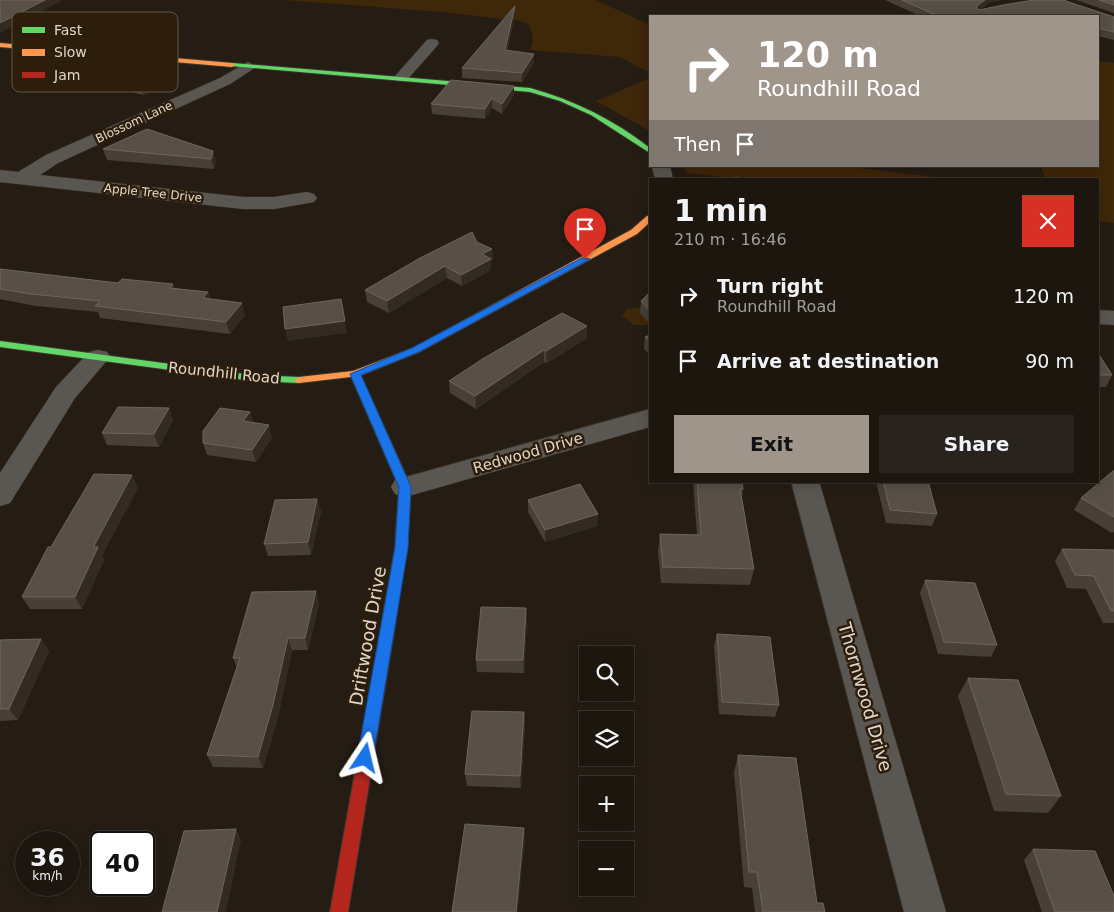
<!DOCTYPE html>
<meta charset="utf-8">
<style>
body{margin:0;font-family:"DejaVu Sans",sans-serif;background:#29231d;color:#f1f3f6;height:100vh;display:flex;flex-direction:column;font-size:19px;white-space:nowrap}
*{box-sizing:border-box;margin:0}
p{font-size:16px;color:#a09f9e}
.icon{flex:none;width:28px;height:28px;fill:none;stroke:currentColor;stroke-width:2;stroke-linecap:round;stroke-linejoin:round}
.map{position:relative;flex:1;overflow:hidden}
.sheet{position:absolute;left:649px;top:178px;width:450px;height:305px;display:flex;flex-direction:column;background:#1c160f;border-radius:0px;box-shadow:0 2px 12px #0003,0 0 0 1px #3a352f}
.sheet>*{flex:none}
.top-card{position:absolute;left:649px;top:15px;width:450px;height:152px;border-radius:0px;box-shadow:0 2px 12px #0003,0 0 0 1px #3a352f;background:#9f958b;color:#fff;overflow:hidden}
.tools{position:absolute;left:579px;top:646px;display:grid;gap:10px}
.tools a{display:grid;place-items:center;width:55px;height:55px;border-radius:0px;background:#1c160f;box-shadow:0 2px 12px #0003,0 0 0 1px #3a352f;font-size:25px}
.speed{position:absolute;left:15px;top:831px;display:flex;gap:10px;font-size:25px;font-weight:700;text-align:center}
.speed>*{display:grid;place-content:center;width:65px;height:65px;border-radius:50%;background:#1c160f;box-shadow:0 2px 12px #0003,0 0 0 1px #3a352f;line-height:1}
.speed small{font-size:12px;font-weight:400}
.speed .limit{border:2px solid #111;border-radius:8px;background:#fff;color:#111}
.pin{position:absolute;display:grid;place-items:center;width:42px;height:42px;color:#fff;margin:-51px -21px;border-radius:50% 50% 50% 0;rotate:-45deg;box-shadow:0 0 5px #0007}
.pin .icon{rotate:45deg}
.me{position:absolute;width:55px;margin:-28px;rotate:10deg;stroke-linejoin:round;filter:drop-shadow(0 0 4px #0008)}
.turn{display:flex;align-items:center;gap:18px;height:105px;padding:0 25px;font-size:22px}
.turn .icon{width:65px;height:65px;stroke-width:2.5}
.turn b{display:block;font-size:35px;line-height:42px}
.then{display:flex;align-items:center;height:48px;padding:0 25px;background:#0003;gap:10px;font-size:19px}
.round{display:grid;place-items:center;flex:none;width:52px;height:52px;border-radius:0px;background:#29231d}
.summary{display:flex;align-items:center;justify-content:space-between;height:85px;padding:0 25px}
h1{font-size:30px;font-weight:700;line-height:38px}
.cta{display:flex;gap:10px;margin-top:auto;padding:10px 25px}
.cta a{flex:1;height:58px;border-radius:0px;background:#9f958b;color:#111;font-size:20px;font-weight:700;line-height:58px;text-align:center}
.cta a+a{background:#29231d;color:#f1f3f6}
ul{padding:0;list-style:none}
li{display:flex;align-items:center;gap:15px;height:65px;padding:0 25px}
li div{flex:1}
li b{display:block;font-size:19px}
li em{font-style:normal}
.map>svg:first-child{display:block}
.green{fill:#3f2709}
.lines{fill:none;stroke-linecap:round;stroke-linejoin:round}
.street-casing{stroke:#3e372f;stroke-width:1}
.fast-casing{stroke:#3e372f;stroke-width:2}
.slow-casing{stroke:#3e372f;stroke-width:2}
.jam-casing{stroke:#3e372f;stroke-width:2}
.street{fill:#5a5651;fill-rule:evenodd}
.fast{fill:#63d668;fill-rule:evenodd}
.slow{fill:#ff974d;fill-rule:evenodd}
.jam{fill:#b3261e;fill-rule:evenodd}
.wall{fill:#483f37}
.shaded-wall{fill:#332b22}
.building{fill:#585047;stroke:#6e655c}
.route{fill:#1a73e8;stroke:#114b97}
.labels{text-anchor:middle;stroke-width:5;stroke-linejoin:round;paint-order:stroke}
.far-street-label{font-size:12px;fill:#e1d6cb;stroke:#2d1e0c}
.street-label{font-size:15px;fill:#e1d6cb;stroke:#2d1e0c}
.near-street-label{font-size:18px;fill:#e1d6cb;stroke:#2d1e0c}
.key{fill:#2d1e0c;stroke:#635545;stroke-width:1}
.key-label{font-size:14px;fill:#e1d6cb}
</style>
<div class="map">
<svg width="1114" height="912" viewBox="0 0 1114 912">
<rect width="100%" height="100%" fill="#251d14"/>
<g class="green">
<path d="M285,0h311l54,25v48l-30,-16 -90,-7c5,-11 3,-16 -2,-26l-8,-3 -79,-9z"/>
<path d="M1098,61l16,2v160l-16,-2v-42h-53l-4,-13h57z"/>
<path d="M650,78v53l-54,-30z"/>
<path d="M683,166h158l111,13h-213l-52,-6z"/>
<path d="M650,306v19h-16l-12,-9 4,-7z"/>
</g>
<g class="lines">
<defs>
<g id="street">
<path d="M83,13l7,4 -2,3 -55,31h-10l-2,-3z"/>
<path d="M432,39l5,1 2,3 -2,3 -31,35h-10l-3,-3 3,-3 31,-35z"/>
<path d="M248,62l7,4 -2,3 -23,15 -172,79 -18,12 203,22h31l33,-5 7,2 3,4 -3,4 -40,7h-31l-243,-27v-12l18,2 28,-17 174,-77z"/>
<path d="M652,166h18l3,13h-18z"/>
<path d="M1098,310l16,1v14l-16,-1z"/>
<path d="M98,350l9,2 3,5 -35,41 -65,105 -10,3v-33l56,-86 33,-35z"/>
<path d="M650,409v18l-245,70 -10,-3 -4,-7 4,-7z"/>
<path d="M791,481h28l127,431h-42z"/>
</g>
<g id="fast">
<path d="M232,63l298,25c44,12 84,32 120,60v5l-59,-38 -31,-14 -30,-9 -300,-26 -1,-1z"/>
<path d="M0,341l252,34 47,2 5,3 -5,3 -47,-2 -252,-34z"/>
<path d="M355,371l5,3 51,113 -4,61 -14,90 -2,4 -5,2 -5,-2 -2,-4 16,-90 4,-61 -49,-113z"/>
</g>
<g id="slow">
<path d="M0,43l232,20 3,2 -3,2 -232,-20z"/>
<path d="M647,216h3v6l-13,12 -218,118 -60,24 -60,7 -5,-3 5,-3 54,-6 60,-23 218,-118z"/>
</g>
<path id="jam" d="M386,632l5,2 2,4 -45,274h-18l49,-274 2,-4z"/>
</defs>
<use href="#street" class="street-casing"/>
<use href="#fast" class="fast-casing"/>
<use href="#slow" class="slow-casing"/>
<use href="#jam" class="jam-casing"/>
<use href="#street" class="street"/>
<use href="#fast" class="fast"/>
<use href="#slow" class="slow"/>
<use href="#jam" class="jam"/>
</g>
<g class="wall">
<path d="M885,0h117l-12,2 -11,8 135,7v23l-16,-4v-20h-178z"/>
<path d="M1076,0h38v13z"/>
<path d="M515,6v8l-8,36 27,4v9l-12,19 -60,-4v-10z"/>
<path d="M96,50l81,31 -34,14 -57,-15 -42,-4 -3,-10z"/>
<path d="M514,95l-12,19 -10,-6 -7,11 -53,-5 -1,-10z"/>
<path d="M147,129l69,32 -2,8 -107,-9 -4,-11z"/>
<path d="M477,242l15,7 1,12h-2v9l-29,16 -15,-8 -58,35 -22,-11 -2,-12z"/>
<path d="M0,269l118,14 55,1 1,4 34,4 2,7 35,16 -15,19 -130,-16 -2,-6 -62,-6 -36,-7z"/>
<path d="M650,292v32l-10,-11 1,-12z"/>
<path d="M587,326v12l-40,25 -3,-1 -68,47 -26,-16 -1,-12z"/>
<path d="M650,335v20l-6,-6 1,-12z"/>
<path d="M1098,353l14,22 -6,12h-8z"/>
<path d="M169,408l4,12 -14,27 -52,-2 -5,-12z"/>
<path d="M250,412l3,11 19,15 -16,24 -49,-7 -4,-12z"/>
<path d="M1114,471v61l-2,1 -38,-23 7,-12z"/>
<path d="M693,481h49l1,8 -1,8 12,72 -4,16 -89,-2 -3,-32 2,-17 37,1z"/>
<path d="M877,481h51l9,33 -5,12 -46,-3 -10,-41z"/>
<path d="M138,488l-36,67 2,5 -22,49h-52l-8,-12 29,-50z"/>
<path d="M317,499l4,13 -10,43 -43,1 -4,-12z"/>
<path d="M528,500l70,14 -1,12 -52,16 -17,-30z"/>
<path d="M1062,549l52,1v73h-11l-17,-34 -19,-1 -12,-27z"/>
<path d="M925,580l72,65 -6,12 -53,-3 -18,-61z"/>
<path d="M319,604l-11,46h-16l-14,67 -15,51 -50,-1 -6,-12 30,-87 -4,-10z"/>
<path d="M526,608l1,12 -3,53 -47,-1 -1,-12z"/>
<path d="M717,634l62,71 -4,12 -56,-3 -5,-68z"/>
<path d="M41,639l8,12 -31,69 -18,1v-81z"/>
<path d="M968,678l93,118 -13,17 -54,-2 -36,-115z"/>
<path d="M524,712l1,12 -4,64 -54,-2 -2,-12z"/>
<path d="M738,755l79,148 8,9h-70l-3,-24 -8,-1 -10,-115z"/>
<path d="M1033,849l81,63h-72l-18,-52z"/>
</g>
<g class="shaded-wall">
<path d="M45,0h18l-63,33v-10z"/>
<path d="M985,0h17l-12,2 -16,12 2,-7z"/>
<path d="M515,6v8l-9,46 -1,-10z"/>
<path d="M534,54v9l-12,19v-9z"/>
<path d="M174,71l3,10 -34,14 -3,-9z"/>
<path d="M514,86v9l-12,19v-10z"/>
<path d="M492,98v10l-7,11v-10z"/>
<path d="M213,151l3,10 -2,8 -3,-10z"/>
<path d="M492,249l1,12h-2v9l-29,16 -1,-11 21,-21z"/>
<path d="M445,266l2,12 -58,35 -2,-12z"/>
<path d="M208,292l4,12 -9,-6z"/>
<path d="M341,299l6,34 -59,8 -3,-12z"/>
<path d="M242,303l3,12 -15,19 -4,-12z"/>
<path d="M587,326v12l-40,25 -1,-12z"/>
<path d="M544,350v12l-68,47 -1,-13z"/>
<path d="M169,408l4,12 -14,27 -5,-13z"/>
<path d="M250,412l3,12 -10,-3z"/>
<path d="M269,425l3,13 -16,24 -4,-12z"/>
<path d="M132,475l6,13 -36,67 2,5 -22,49 -7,-12 20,-53z"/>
<path d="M317,499l4,13 -10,43 -3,-13z"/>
<path d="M598,514l-1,12 -52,16v-12z"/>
<path d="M316,591l3,13 -11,46 -3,-12z"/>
<path d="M526,608l1,12 -3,53 -1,-13z"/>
<path d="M288,638l4,12 -14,67 -15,51 -5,-11z"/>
<path d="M41,639l8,12 -31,69 -9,-11z"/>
<path d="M524,712l1,12 -4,64 -1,-12z"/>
<path d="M524,828l1,11 -7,73h-2z"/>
<path d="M236,829l5,11 -15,72h-9z"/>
</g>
<g class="building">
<path d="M0,0h45l-45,23z"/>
<path d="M902,0h83l-9,7 3,3 24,-5 31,-5h29l51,17v15l-16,-4v-12h-160z"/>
<path d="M1099,0h15v5z"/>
<path d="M515,6l-10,44 29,4 -12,19 -60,-5z"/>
<path d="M451,80l63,6 -12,18 -10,-6 -7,11 -54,-5z"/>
<path d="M147,129l66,22 -2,8 -108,-10z"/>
<path d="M735,177l18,2h-19z"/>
<path d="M472,232l5,10 15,7 -10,5 9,5 -30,16 -16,-9 -58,35 -22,-11 55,-32z"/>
<path d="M0,269l118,14 4,-4 51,5 -4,4 39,4 -5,6 39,5 -16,19 -131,-16 5,-5 -69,-7 -31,-5z"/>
<path d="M650,292v19l-9,-10z"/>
<path d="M341,299l4,22 -60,8 -2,-22z"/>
<path d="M562,313l25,13 -41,25 -2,-1 -69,46 -26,-15 35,-23z"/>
<path d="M650,335v7l-5,-5z"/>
<path d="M1098,353l14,22h-14z"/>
<path d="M118,407l51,1 -15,26 -52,-1z"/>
<path d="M220,408l30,4 -7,9 26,4 -17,25 -49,-7v-12z"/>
<path d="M1113,471h1v46l-33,-19z"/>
<path d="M94,474l38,1 -37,69 -1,3h4l-23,50h-53l26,-50h3z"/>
<path d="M697,481h45l1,8h-3l14,80 -91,-2 -3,-33 41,1z"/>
<path d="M883,481h45l9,33 -47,-4z"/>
<path d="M580,484l18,30 -53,16 -17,-30z"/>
<path d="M317,499l-9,43 -44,2 11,-44z"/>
<path d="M1062,549l52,1v61h-3l-17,-35 -19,-1z"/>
<path d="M925,580l50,3 22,62 -53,-3z"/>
<path d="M316,591l-11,47h-17l-15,67 -15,52 -51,-2 33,-97h-7l19,-66z"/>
<path d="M481,607l45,1 -3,52h-47z"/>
<path d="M717,634l53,3 9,68 -57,-3z"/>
<path d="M41,639l-32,70h-9v-69z"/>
<path d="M968,678l50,2 43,116 -55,-2z"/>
<path d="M472,711l52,1 -4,64 -55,-2z"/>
<path d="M738,755l58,3 21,145h6l2,9h-62l-6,-40h-8z"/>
<path d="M465,824l59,4 -8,84h-64z"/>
<path d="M236,829l-19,83h-55l22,-81z"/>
<path d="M1033,849l62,2 19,45v16h-59z"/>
</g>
<path class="route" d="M582,258l8,1 -171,93 -58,23 50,112 -3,61 -35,210 -3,6 -5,2 -5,-2 -3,-6 38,-210 4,-61 -49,-113 62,-26z"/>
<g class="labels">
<g class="far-street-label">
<text transform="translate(134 122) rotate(-25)" y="4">Blossom Lane</text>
<text transform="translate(153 193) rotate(6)" y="4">Apple Tree Drive</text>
</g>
<g class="street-label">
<text transform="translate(224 373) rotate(6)" y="5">Roundhill Road</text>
<text transform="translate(528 453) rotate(-16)" y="5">Redwood Drive</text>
</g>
<g class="near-street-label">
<text transform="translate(368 636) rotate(-80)" y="6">Driftwood Drive</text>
<text transform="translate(865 697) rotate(74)" y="6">Thornwood Drive</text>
</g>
</g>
<rect x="12" y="12" width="166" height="80" rx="8" class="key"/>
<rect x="22" y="27" width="23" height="6" fill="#63d668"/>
<rect x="22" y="49" width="23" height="7" fill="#ff974d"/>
<rect x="22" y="72" width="23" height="6" fill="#b3261e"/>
<g class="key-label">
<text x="54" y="35">Fast</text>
<text x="54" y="57">Slow</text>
<text x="54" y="80">Jam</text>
</g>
</svg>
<div class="tools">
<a><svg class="icon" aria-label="search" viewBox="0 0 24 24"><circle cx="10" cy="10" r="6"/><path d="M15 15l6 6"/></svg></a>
<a><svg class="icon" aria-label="layers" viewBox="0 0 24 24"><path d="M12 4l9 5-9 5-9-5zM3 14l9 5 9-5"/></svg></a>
<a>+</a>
<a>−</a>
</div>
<div class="speed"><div>36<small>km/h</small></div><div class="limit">40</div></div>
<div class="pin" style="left:585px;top:259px;background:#d93025"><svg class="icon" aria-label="arrive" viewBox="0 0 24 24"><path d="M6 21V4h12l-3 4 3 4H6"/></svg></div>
<svg class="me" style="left:365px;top:758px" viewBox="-20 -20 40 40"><path d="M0-17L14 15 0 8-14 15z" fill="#1a73e8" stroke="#fff" stroke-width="4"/></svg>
<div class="top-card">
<div class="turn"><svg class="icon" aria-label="right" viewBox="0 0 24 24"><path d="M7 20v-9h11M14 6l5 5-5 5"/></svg><div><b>120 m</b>Roundhill Road</div></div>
<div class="then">Then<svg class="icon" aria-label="arrive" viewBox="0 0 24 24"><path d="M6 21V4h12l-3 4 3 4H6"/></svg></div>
</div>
<section class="sheet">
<div class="summary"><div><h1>1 min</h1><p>210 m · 16:46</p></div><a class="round" style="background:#d93025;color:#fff"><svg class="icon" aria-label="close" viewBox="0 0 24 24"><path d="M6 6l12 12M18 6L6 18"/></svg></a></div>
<ul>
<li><svg class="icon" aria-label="right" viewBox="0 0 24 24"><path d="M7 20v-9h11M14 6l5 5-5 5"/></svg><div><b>Turn right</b><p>Roundhill Road</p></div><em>120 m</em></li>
<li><svg class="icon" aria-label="arrive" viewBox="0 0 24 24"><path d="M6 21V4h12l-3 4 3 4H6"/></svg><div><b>Arrive at destination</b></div><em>90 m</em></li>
</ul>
<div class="cta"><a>Exit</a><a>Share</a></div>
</section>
</div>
